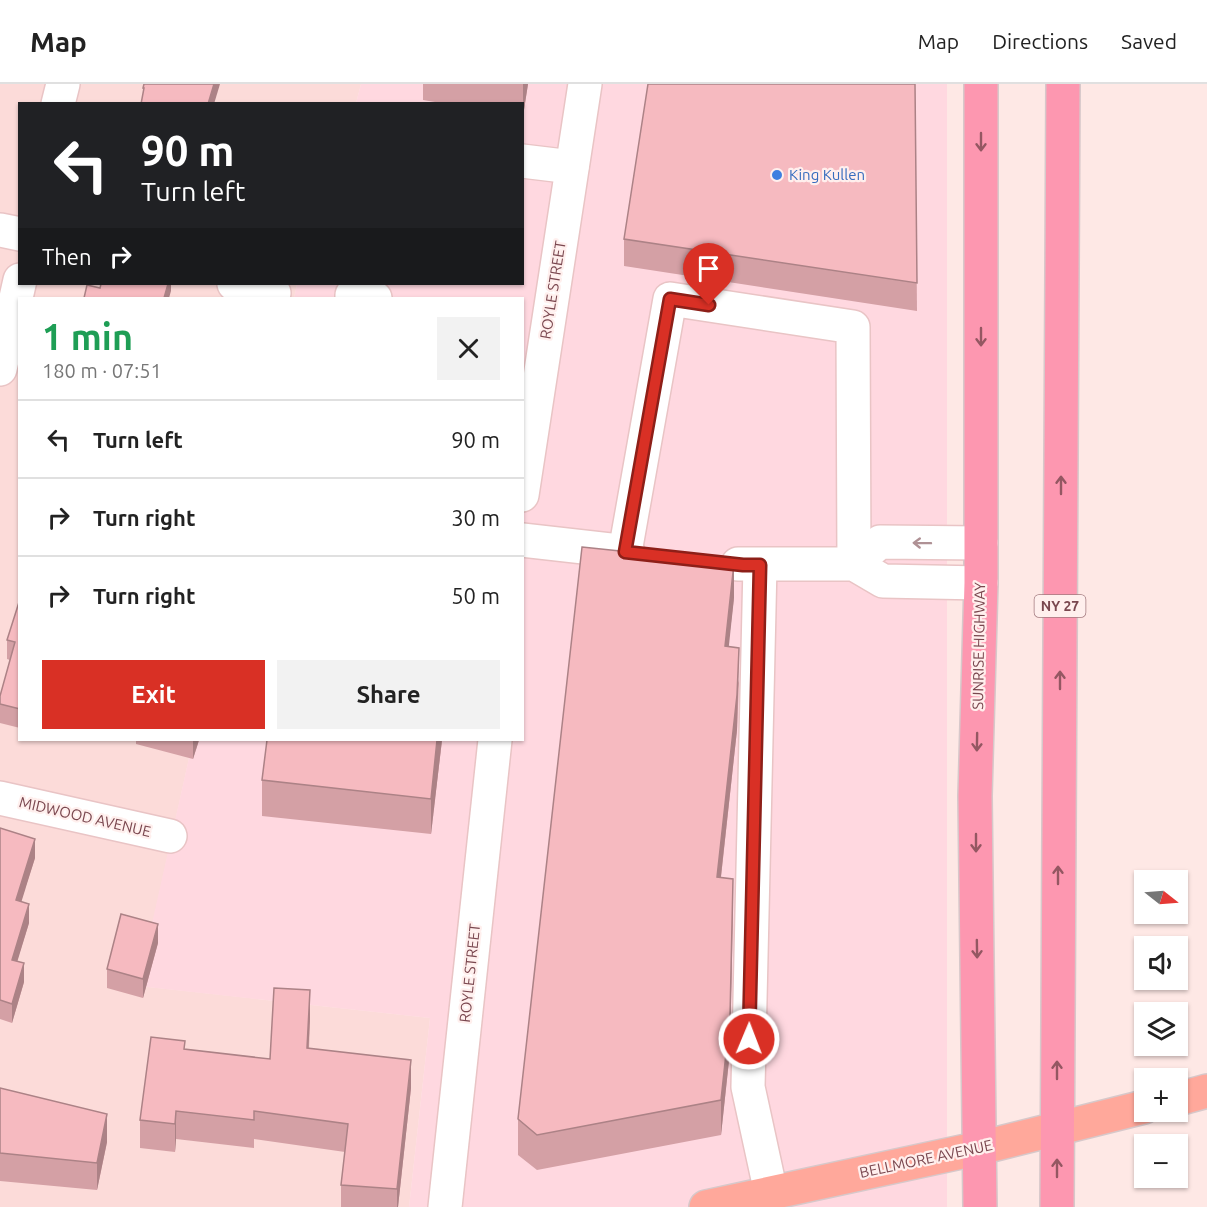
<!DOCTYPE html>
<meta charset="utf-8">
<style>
body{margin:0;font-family:Ubuntu,sans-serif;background:#f2f2f2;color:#222;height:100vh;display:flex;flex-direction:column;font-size:22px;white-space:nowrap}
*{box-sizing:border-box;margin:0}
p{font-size:20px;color:#767676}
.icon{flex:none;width:33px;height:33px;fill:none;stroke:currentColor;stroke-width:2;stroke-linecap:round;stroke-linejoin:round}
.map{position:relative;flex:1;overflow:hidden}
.drawer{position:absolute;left:18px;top:213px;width:506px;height:444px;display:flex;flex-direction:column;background:#fff;border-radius:0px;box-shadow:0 2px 4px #0004}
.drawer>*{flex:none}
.guide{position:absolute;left:18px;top:18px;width:506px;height:183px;border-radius:0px;box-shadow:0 2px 4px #0004;background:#202124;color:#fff;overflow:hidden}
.needle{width:39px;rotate:107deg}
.controls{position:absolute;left:1134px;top:786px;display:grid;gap:12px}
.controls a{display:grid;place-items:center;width:54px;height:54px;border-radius:0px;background:#fff;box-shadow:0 2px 4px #0004;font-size:30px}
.pin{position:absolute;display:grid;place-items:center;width:51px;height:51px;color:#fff;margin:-62px -26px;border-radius:50% 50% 50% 0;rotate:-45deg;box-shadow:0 0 6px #0007}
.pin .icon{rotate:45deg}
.me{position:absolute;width:66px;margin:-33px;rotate:1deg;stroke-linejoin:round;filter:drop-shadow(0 0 4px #0008)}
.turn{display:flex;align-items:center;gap:21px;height:126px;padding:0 24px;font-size:27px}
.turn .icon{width:78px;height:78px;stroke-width:2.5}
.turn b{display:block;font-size:42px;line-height:51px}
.then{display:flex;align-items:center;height:57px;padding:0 24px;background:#0003;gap:12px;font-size:22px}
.round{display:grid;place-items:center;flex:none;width:63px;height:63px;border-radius:0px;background:#f2f2f2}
.overview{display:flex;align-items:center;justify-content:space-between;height:102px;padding:0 24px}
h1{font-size:36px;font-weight:600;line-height:45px;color:#1e9e55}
.primary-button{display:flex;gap:12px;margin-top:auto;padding:12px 24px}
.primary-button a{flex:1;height:69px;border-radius:0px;background:#d93025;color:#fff;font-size:24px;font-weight:600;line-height:69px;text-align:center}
.primary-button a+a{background:#f2f2f2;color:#222}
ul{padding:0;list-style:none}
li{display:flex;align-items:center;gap:18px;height:78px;padding:0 24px;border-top:2px solid #e0e0e0}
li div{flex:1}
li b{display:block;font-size:22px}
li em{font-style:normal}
header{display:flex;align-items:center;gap:36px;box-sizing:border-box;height:84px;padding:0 30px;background:#fff;border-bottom:2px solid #e0e0e0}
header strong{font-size:28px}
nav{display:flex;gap:33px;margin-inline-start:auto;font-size:21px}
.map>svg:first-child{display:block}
.residential{fill:#fcdbd9}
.commercial{fill:#ffd8e0}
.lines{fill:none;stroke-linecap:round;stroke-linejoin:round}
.minor-casing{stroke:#e9c4c5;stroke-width:36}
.major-casing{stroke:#d7c8ca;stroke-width:36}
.highway-casing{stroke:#d7c8ca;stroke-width:36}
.minor{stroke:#fff;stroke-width:33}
.major{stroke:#ffa89b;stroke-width:33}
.highway{stroke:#fd97b0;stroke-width:33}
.wall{fill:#d4a0a5}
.shaded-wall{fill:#ac8286}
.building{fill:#f6bac0;stroke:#ac8286;stroke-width:1.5}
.oneway{stroke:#945762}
.oneway2{stroke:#af9195}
.route-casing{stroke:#8d1f18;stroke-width:15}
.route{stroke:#d93025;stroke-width:10}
.shop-dot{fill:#3f7fe0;stroke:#ffefed;stroke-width:2}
.labels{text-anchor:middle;stroke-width:4.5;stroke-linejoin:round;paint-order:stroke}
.shield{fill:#ffefed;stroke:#a2797e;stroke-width:1.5}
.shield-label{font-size:14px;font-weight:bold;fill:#7a474f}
.shop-label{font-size:15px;fill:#366cbe;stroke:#ffefed;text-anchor:start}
.street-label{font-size:15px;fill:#7a474f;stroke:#ffefed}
</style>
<header>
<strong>Map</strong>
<nav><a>Map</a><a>Directions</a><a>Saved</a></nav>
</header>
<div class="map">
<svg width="1207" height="1123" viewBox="0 0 1207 1123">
<rect width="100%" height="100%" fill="#fee8e5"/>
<path class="residential" d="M0,0h361l-5,19 -336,1v180h277l-3,14h-274v442h173l-54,246 291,32 -21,189h-409z"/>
<path class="commercial" d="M361,0h586v1123h-538l21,-189 -292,-32 55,-246h329v-442h-228l3,-14h225v-180l-166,-1z"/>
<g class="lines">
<defs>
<g id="minor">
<path d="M58,20l5,-20"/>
<path d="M522,77l50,6"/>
<path d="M0,146l20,4"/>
<path d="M234,200l40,9"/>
<path d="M352,214v-3l23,3"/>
<path d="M0,285l20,-89"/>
<path d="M522,411l63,-411"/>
<path d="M522,456l106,12"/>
<path d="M625,468l45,-253 183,28 1,237"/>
<path d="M738,480h116l29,17 98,2"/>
<path d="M854,480l26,-22 101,1"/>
<path d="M760,481l-12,522 23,106"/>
<path d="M0,714l170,38"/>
<path d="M445,1123l50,-467"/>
</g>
<g id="major">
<path d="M1178,1015l29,-8"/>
<path d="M706,1123l274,-59 164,-41"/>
</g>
<g id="highway">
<path d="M980,1123l-5,-411 6,-213v-499"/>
<path d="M1057,1123l6,-1123"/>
</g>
</defs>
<use href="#minor" class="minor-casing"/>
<use href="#major" class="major-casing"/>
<use href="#highway" class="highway-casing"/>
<use href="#minor" class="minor"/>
<use href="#major" class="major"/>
<use href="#highway" class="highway"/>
</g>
<g class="wall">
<path d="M423,0h105l-5,32 -1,-1v-11h-75l-24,-4z"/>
<path d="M915,0l2,227 -293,-45v-27z"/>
<path d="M734,514l-6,49 11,36 -2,47 -16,147 12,37 -3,137 -9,84 -184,35 -19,-15v-36z"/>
<path d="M20,515v129l-20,-5v-27l10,-36 -3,-1v-19z"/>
<path d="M136,656h63l-6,19 -57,-15z"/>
<path d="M267,656h175l-11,94 -169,-18v-36z"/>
<path d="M0,744l35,30 -14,43 8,22 -12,38 7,21 -12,41 -12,-4z"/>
<path d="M158,859l-15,55 -36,-10v-19z"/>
<path d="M310,934l-1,31 102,39 -13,119h-57v-22l4,-33 -91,-13v9l-78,-9 -1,13 -35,-4v-28l45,-71 85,10z"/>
<path d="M0,1004l107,54 -10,48 -97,-9z"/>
</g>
<g class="shaded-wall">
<path d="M214,0h6l-6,20h-6z"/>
<path d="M523,0h5l-5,32z"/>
<path d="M168,200h3v7l-2,7h-5z"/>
<path d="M734,479v35l-9,84v-36z"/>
<path d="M739,564l-2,82 -20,182v-35z"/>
<path d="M193,656h6l-6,19z"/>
<path d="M437,656h5l-11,94v-35z"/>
<path d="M35,755v19l-19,61v-19z"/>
<path d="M733,795l-3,172 -9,84v-35z"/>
<path d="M29,820v19l-17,56v-19z"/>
<path d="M158,840v19l-15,55v-19z"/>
<path d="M24,879v19l-12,41v-19z"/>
<path d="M310,906v28l-3,58v-28z"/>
<path d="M411,976v28l-13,119h-1v-18z"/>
<path d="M176,1027v28l-1,13v-28z"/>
<path d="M107,1030v28l-10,48v-27z"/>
</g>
<g class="building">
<path d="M144,0h70l-6,20h-67l3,-16h-1z"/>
<path d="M648,0h267l2,199 -293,-44z"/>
<path d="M101,200h67l-4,14h-80l3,-13 13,3z"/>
<path d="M582,463l152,16 -9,83 14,2 -2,47 -20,182 16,2 -3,137 -9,84 -184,35 -19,-16z"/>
<path d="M20,515v110l-20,-5v-8l15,-54 -8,-2z"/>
<path d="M267,656h170l-6,59 -169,-19z"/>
<path d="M0,744l35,11 -19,61 13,4 -17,56 12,3 -12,41 -12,-4z"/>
<path d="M121,830l37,10 -15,55 -36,-10z"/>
<path d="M274,904l36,2 -3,58 104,12 -14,129 -56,-4 7,-61 -94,-13v9l-78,-9 -1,13 -35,-4 11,-83 34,4 -1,8 86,10z"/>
<path d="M0,1004l107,26 -10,49 -97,-10z"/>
</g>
<defs><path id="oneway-shaft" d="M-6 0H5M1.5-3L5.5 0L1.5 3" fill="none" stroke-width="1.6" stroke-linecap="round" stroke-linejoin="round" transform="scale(1.5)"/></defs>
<g class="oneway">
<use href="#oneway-shaft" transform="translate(981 58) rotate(90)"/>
<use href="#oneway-shaft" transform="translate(981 253) rotate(90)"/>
<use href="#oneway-shaft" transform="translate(1061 401) rotate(-90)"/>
<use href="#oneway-shaft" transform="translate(1060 596) rotate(-90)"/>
<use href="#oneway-shaft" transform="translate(977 658) rotate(91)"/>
<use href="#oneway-shaft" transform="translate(976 759) rotate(90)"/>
<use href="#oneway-shaft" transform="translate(1058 791) rotate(-90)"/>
<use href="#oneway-shaft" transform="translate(977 865) rotate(89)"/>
<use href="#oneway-shaft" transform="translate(1057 986) rotate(-90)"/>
<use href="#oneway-shaft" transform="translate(1057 1084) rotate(-90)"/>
</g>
<use class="oneway2" href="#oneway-shaft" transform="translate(922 459) rotate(-179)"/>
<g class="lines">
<defs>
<path id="route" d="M709,221l-39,-6 -45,253 118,13h17l-11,474"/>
</defs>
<use href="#route" class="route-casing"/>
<use href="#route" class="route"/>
</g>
<circle class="shop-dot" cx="777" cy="91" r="6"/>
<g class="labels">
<rect class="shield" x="1034.5" y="511" width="51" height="22" rx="4.5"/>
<g class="shield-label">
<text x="1060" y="527">NY 27</text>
</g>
<g class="shop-label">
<text x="789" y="96">King Kullen</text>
</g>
<g class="street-label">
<text transform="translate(553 206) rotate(-81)" y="5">ROYLE STREET</text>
<text transform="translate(979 562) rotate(-89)" y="5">SUNRISE HIGHWAY</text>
<text transform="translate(85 733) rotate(13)" y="5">MIDWOOD AVENUE</text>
<text transform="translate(470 889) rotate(-84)" y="5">ROYLE STREET</text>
<text transform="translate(926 1075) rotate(-12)" y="5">BELLMORE AVENUE</text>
</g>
</g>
</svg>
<div class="controls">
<a><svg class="needle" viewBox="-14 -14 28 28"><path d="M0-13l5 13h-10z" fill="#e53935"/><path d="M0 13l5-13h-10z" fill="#767676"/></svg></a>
<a><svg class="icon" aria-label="sound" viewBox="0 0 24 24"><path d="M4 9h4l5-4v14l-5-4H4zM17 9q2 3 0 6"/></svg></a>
<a><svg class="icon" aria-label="layers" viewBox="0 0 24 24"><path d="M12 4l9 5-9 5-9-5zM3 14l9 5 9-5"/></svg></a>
<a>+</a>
<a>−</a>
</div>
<div class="pin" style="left:709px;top:221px;background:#d93025"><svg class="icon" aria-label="arrive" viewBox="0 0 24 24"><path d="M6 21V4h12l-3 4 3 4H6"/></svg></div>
<svg class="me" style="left:749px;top:955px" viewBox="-20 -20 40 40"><circle r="17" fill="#d93025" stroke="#fff" stroke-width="3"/><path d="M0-11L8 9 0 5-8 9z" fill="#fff"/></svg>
<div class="guide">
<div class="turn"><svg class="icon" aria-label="left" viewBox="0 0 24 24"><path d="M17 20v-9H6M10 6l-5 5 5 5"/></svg><div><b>90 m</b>Turn left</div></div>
<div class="then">Then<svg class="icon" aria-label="right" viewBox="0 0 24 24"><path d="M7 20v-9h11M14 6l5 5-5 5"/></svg></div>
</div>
<section class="drawer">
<div class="overview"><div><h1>1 min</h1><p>180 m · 07:51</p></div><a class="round"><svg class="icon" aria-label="close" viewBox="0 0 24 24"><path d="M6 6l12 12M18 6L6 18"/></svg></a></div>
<ul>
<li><svg class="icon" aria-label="left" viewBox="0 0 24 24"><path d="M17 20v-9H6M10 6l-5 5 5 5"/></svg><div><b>Turn left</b></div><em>90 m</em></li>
<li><svg class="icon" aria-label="right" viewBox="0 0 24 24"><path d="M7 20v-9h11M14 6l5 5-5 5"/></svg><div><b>Turn right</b></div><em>30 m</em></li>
<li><svg class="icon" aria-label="right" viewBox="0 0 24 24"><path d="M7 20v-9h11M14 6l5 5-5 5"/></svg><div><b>Turn right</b></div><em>50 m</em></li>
</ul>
<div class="primary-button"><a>Exit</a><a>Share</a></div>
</section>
</div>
